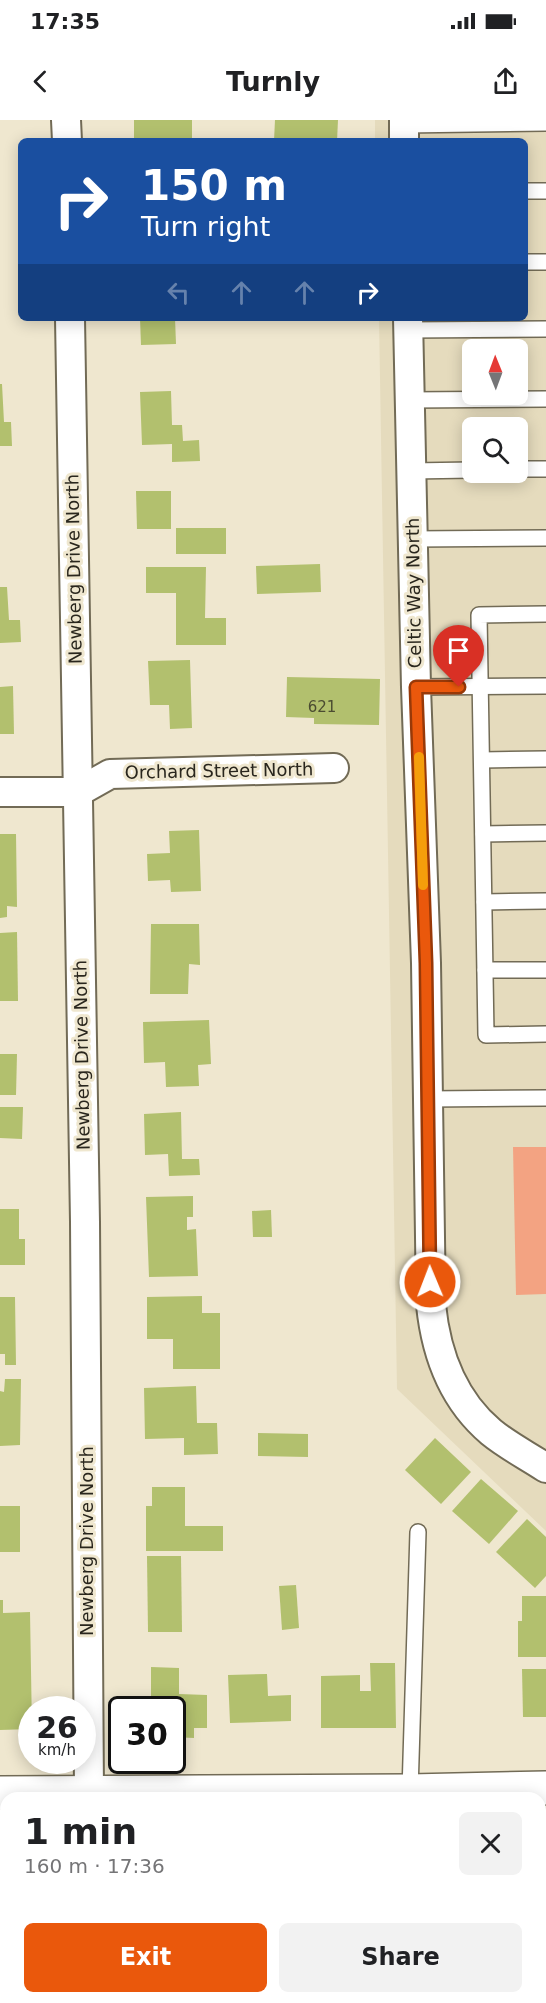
<!DOCTYPE html>
<meta charset="utf-8">
<style>
body{margin:0;font-family:"DejaVu Sans",sans-serif;background:#f2f2f2;color:#202124;height:100vh;display:flex;flex-direction:column;font-size:22px;white-space:nowrap}
*{box-sizing:border-box;margin:0}
p{font-size:20px;color:#757577}
.icon{flex:none;width:33px;height:33px;fill:none;stroke:currentColor;stroke-width:2;stroke-linecap:round;stroke-linejoin:round}
.map{position:relative;flex:1;overflow:hidden}
.sheet{position:absolute;left:0px;top:1672px;width:546px;height:212px;display:flex;flex-direction:column;background:#fff;border-radius:18px 18px 0 0;box-shadow:0 3px 15px #0003}
.sheet>*{flex:none}
.hud{position:absolute;left:18px;top:18px;width:510px;height:183px;border-radius:9px;box-shadow:0 3px 15px #0003;background:#1a4fa0;color:#fff;overflow:hidden}
.needle{width:39px;rotate:359deg}
.fabs{position:absolute;left:462px;top:219px;display:grid;gap:12px}
.fabs a{display:grid;place-items:center;width:66px;height:66px;border-radius:9px;background:#fff;box-shadow:0 3px 15px #0003;font-size:30px}
.speed{position:absolute;left:18px;top:1576px;display:flex;gap:12px;font-size:30px;font-weight:700;text-align:center}
.speed>*{display:grid;place-content:center;width:78px;height:78px;border-radius:50%;background:#fff;box-shadow:0 3px 15px #0003;line-height:1}
.speed small{font-size:15px;font-weight:400}
.speed .limit{border:3px solid #111;border-radius:9px;background:#fff;color:#111}
.pin{position:absolute;display:grid;place-items:center;width:51px;height:51px;color:#fff;margin:-62px -26px;border-radius:50% 50% 50% 0;rotate:-45deg;box-shadow:0 0 6px #0007}
.pin .icon{rotate:45deg}
.me{position:absolute;width:66px;margin:-33px;rotate:359deg;stroke-linejoin:round;filter:drop-shadow(0 0 4px #0008)}
.turn{display:flex;align-items:center;gap:21px;height:126px;padding:0 24px;font-size:27px}
.turn .icon{width:78px;height:78px;stroke-width:2.5}
.turn b{display:block;font-size:42px;line-height:51px}
.lanes{display:flex;align-items:center;height:57px;padding:0 24px;background:#0003;justify-content:center;gap:30px;direction:ltr}
.lanes .off{opacity:.35}
.round{display:grid;place-items:center;flex:none;width:63px;height:63px;border-radius:9px;background:#f2f2f2}
.headline{display:flex;align-items:center;justify-content:space-between;height:102px;padding:0 24px}
h1{font-size:36px;font-weight:600;line-height:45px}
.cta{display:flex;gap:12px;margin-top:auto;padding:12px 24px}
.cta a{flex:1;height:69px;border-radius:9px;background:#ea580c;color:#fff;font-size:24px;font-weight:600;line-height:69px;text-align:center}
.cta a+a{background:#f2f2f2;color:#202124}
.status{display:flex;justify-content:space-between;align-items:center;height:42px;padding:0 30px;background:#fff;direction:ltr}
.status svg{height:16px;fill:currentColor}
header{display:flex;justify-content:space-between;align-items:center;height:78px;padding:0 24px;background:#fff;font-size:27px;font-weight:600}
.map>svg:first-child{display:block}
.built{fill:#e5dbbd;fill-rule:evenodd}
.pitch{fill:#f3a382}
.building{fill:#b2c06e}
.lines{fill:none;stroke-linecap:round;stroke-linejoin:round}
.lane-casing{stroke:#726b56;stroke-width:18}
.street-casing{stroke:#726b56;stroke-width:32}
.secondary-casing{stroke:#726b56;stroke-width:36}
.lane{stroke:#fff;stroke-width:15}
.street{stroke:#fff;stroke-width:28}
.secondary{stroke:#fff;stroke-width:33}
.route-casing{stroke:#983908;stroke-width:15}
.route{stroke:#ea580c;stroke-width:10}
.slow{stroke:#f59e0b;stroke-width:10}
.labels{text-anchor:middle;stroke-width:6;stroke-linejoin:round;paint-order:stroke}
.number-label{font-size:15px;fill:#4b4c31}
.street-label{font-size:18px;fill:#29261d;stroke:#efe7cf}
</style>
<div class="status"><b>17:35</b><svg viewBox="0 0 49 12"><path d="M0 12V9h3v3zM5 12V6h3v6zM10 12V3h3v9zM15 12V0h3v12zM26 1h20v11H26zM47 4h2v5h-2z"/></svg></div>
<header><svg class="icon" aria-label="back" viewBox="0 0 24 24"><path d="M15 5l-7 7 7 7"/></svg>Turnly<svg class="icon" aria-label="share" viewBox="0 0 24 24"><path d="M12 15V3M7 8l5-5 5 5M5 13v7h14v-7"/></svg></header>
<div class="map">
<svg width="546" height="1883" viewBox="0 0 546 1883">
<rect width="100%" height="100%" fill="#efe7cf"/>
<path class="built" d="M375,0h171v1411l-149,-142 -18,-1071h146v-177h-150zM472,230h46v44h-46zM472,308h46v44h-46z"/>
<path class="pitch" d="M513,1027h33v147l-30,1z"/>
<g class="building">
<rect x="134" y="0" width="58" height="21"/>
<path d="M275,0h63l-1,21h-63z"/>
<path d="M140,198h35l1,26 -35,1z"/>
<path d="M0,264h2l2,38h7l1,24h-12z"/>
<path d="M171,271l1,34h10l1,16 16,-1 1,21 -28,1v-18l-30,1 -2,-53z"/>
<path d="M136,371h35v38h-34z"/>
<rect x="176" y="408" width="50" height="26"/>
<path d="M320,444l1,28 -64,2 -1,-28z"/>
<path d="M146,447h60l-1,51h21v27h-50v-52h-30z"/>
<path d="M0,467h7l2,33h11l1,22 -21,1z"/>
<path d="M190,540l2,68 -22,1 -1,-24h-19l-2,-44z"/>
<path d="M287,557l93,2 -1,46 -65,-1v-6l-28,-1z"/>
<path d="M13,566l1,48h-14v-47z"/>
<path d="M199,710l2,61 -30,1 -1,-12 -22,1 -1,-27 23,-1 -1,-22z"/>
<path d="M0,714h16l1,73 -10,-1v11l-7,1z"/>
<path d="M151,804h48l1,41 -11,-1 -1,30h-38z"/>
<path d="M17,812l1,69h-18v-68z"/>
<path d="M209,900l2,44 -13,1 1,21 -33,1 -1,-25 -21,1 -1,-41z"/>
<path d="M0,934h17l-1,41h-16z"/>
<path d="M0,987h23l-1,32 -22,-1z"/>
<path d="M181,992l1,47h17l1,16 -31,1 -1,-22 -23,1 -1,-41z"/>
<path d="M193,1076v21h-6v13l9,-1 2,47 -49,1 -3,-80z"/>
<path d="M0,1089h19v30h6v26h-25z"/>
<path d="M271,1090l1,27h-19l-1,-26z"/>
<path d="M202,1176v17h18v56h-47v-30h-26v-42z"/>
<path d="M0,1177h15l1,68h-11v-11h-5z"/>
<path d="M5,1259h16l-1,66 -20,1v-55l4,1z"/>
<path d="M196,1266l1,37h20l1,31 -34,1v-17l-39,1 -1,-51z"/>
<path d="M258,1313l50,1v23l-50,-1z"/>
<path d="M435,1318l36,34 -30,32 -36,-34z"/>
<path d="M481,1359l37,32 -29,33 -37,-33z"/>
<path d="M152,1367h33v39h38v25h-77v-45h6z"/>
<rect x="0" y="1386" width="20" height="46"/>
<path d="M527,1399l19,18v39l-11,12 -39,-36z"/>
<path d="M147,1436h34l1,76h-34z"/>
<path d="M296,1465l3,43 -17,2 -3,-44z"/>
<path d="M522,1476h24v61h-28v-36h4z"/>
<path d="M0,1480h3v13l27,-1 2,117 -32,1z"/>
<path d="M370,1543h25l1,65h-75v-52l39,-1v16h11z"/>
<path d="M151,1547l28,1v26l28,1v33h-13v10l-22,-1v-27h-21z"/>
<path d="M522,1549h24v48h-23z"/>
<path d="M267,1554l1,22 23,-1v26l-61,2 -2,-48z"/>
<rect x="540" y="1738" width="6" height="53"/>
<rect x="268" y="1878" width="51" height="5"/>
<rect x="406" y="1878" width="53" height="5"/>
</g>
<g class="lines">
<defs>
<g id="lane">
<path d="M404,5l142,-2"/>
<path d="M525,71h21"/>
<path d="M525,142h21"/>
<path d="M408,210l138,-1"/>
<path d="M410,280l136,-1"/>
<path d="M518,349h28"/>
<path d="M411,351l61,-1"/>
<path d="M413,419l133,-1"/>
<path d="M546,494l-67,1 7,420 60,-1"/>
<path d="M416,567l130,-1"/>
<path d="M482,640l64,-1"/>
<path d="M483,714l63,-1"/>
<path d="M484,782l62,-1"/>
<path d="M485,850h61"/>
<path d="M428,979l118,-1"/>
<path d="M410,1671l8,-259"/>
<path d="M540,1840h6"/>
<path d="M365,1878v5"/>
<path d="M513,1878v5"/>
</g>
<g id="street">
<path d="M66,0l1,21"/>
<path d="M404,0v21"/>
<path d="M70,198l15,904 4,570"/>
<path d="M408,198l8,369 10,276 5,342c5,49 21,94 60,127 17,14 37,24 55,36"/>
<path d="M0,672h78l32,-18 224,-6"/>
</g>
<path id="secondary" d="M0,1673l410,-2 136,-3"/>
</defs>
<use href="#lane" class="lane-casing"/>
<use href="#street" class="street-casing"/>
<use href="#secondary" class="secondary-casing"/>
<use href="#lane" class="lane"/>
<use href="#street" class="street"/>
<use href="#secondary" class="secondary"/>
</g>
<g class="lines">
<defs>
<path id="route" d="M430,1162l-4,-319 -10,-276h43"/>
</defs>
<use href="#route" class="route-casing"/>
<use href="#route" class="route"/>
<path class="slow" d="M419,637l4,128"/>
</g>
<g class="labels">
<g class="number-label">
<text x="322" y="592">621</text>
</g>
<g class="street-label">
<text transform="translate(74 449) rotate(-91)" y="6">Newberg Drive North</text>
<text transform="translate(414 473) rotate(-91)" y="6">Celtic Way North</text>
<text transform="translate(219 651) rotate(-1)" y="6">Orchard Street North</text>
<text transform="translate(82 935) rotate(-91)" y="6">Newberg Drive North</text>
<text transform="translate(87 1421) rotate(-90)" y="6">Newberg Drive North</text>
</g>
</g>
</svg>
<div class="fabs">
<a><svg class="needle" viewBox="-14 -14 28 28"><path d="M0-13l5 13h-10z" fill="#e53935"/><path d="M0 13l5-13h-10z" fill="#757577"/></svg></a>
<a><svg class="icon" aria-label="search" viewBox="0 0 24 24"><circle cx="10" cy="10" r="6"/><path d="M15 15l6 6"/></svg></a>
</div>
<div class="speed"><div>26<small>km/h</small></div><div class="limit">30</div></div>
<div class="pin" style="left:459px;top:567px;background:#d93025"><svg class="icon" aria-label="arrive" viewBox="0 0 24 24"><path d="M6 21V4h12l-3 4 3 4H6"/></svg></div>
<svg class="me" style="left:430px;top:1162px" viewBox="-20 -20 40 40"><circle r="17" fill="#ea580c" stroke="#fff" stroke-width="3"/><path d="M0-11L8 9 0 5-8 9z" fill="#fff"/></svg>
<div class="hud">
<div class="turn"><svg class="icon" aria-label="right" viewBox="0 0 24 24"><path d="M7 20v-9h11M14 6l5 5-5 5"/></svg><div><b>150 m</b>Turn right</div></div>
<div class="lanes"><svg class="icon off" aria-label="left" viewBox="0 0 24 24"><path d="M17 20v-9H6M10 6l-5 5 5 5"/></svg><svg class="icon off" aria-label="ahead" viewBox="0 0 24 24"><path d="M12 20V5M6 11l6-6 6 6"/></svg><svg class="icon off" aria-label="ahead" viewBox="0 0 24 24"><path d="M12 20V5M6 11l6-6 6 6"/></svg><svg class="icon" aria-label="right" viewBox="0 0 24 24"><path d="M7 20v-9h11M14 6l5 5-5 5"/></svg></div>
</div>
<section class="sheet">
<div class="headline"><div><h1>1 min</h1><p>160 m · 17:36</p></div><a class="round"><svg class="icon" aria-label="close" viewBox="0 0 24 24"><path d="M6 6l12 12M18 6L6 18"/></svg></a></div>
<div class="cta"><a>Exit</a><a>Share</a></div>
</section>
</div>
